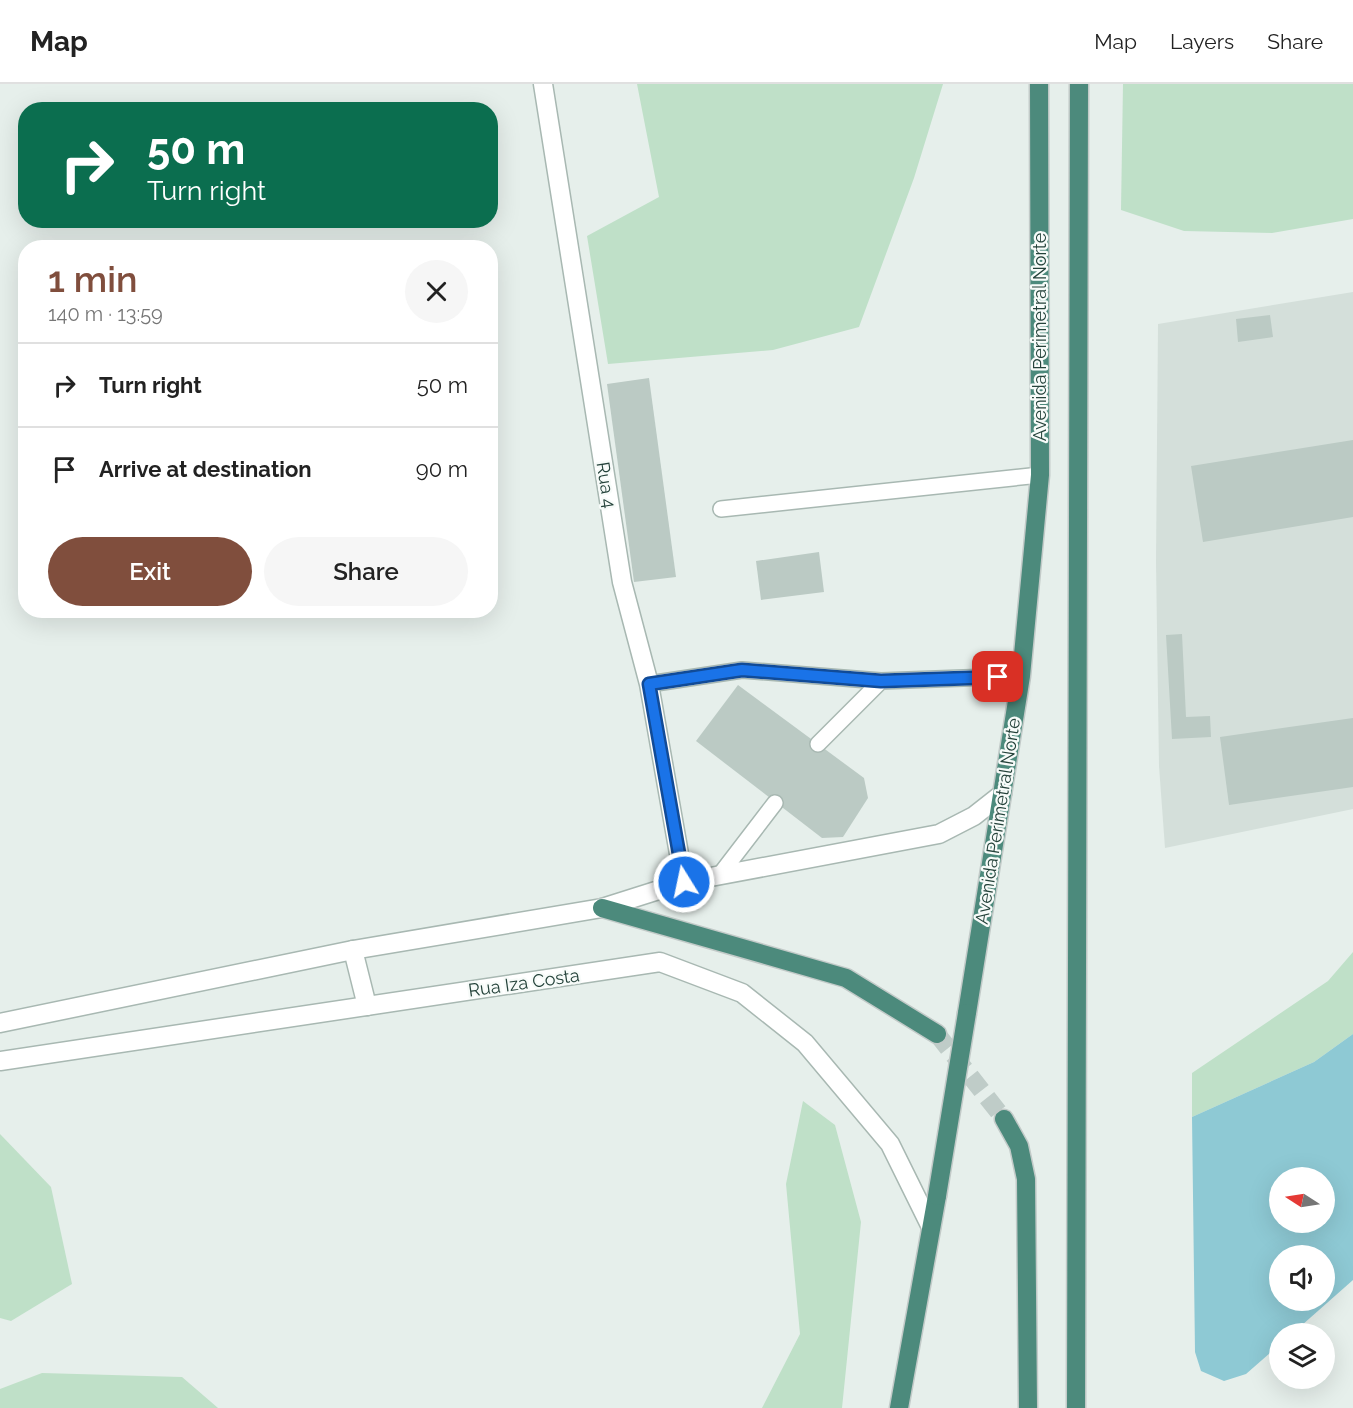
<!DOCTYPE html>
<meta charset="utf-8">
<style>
body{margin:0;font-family:Raleway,sans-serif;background:#f6f6f6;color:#222;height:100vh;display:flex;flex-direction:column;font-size:22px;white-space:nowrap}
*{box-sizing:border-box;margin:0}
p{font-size:20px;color:#767676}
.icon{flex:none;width:33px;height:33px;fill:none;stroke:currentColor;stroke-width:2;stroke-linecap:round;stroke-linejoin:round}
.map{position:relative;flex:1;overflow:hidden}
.side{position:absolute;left:18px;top:156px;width:480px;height:378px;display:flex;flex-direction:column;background:#fff;border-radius:24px;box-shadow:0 6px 24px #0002}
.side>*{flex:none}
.guide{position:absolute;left:18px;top:18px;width:480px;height:126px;border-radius:24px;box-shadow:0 6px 24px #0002;background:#0b6e4f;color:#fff;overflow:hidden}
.needle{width:39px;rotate:282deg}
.tools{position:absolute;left:1269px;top:1083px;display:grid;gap:12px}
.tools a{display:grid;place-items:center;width:66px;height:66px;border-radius:50%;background:#fff;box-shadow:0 6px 24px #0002;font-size:30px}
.pin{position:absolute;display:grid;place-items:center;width:51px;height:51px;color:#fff;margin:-26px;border-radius:12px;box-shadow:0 3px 9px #0006}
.me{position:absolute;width:66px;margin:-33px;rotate:350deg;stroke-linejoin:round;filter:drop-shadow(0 0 4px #0008)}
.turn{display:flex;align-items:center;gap:21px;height:126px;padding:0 30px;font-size:27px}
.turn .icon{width:78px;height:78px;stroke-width:2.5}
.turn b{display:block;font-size:42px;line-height:51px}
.round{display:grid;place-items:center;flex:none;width:63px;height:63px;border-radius:32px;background:#f6f6f6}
.summary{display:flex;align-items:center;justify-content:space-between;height:102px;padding:0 30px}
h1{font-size:36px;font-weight:600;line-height:45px;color:#804e3d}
.primary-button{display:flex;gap:12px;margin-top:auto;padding:12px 30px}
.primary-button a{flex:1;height:69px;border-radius:36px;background:#804e3d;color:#fff;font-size:24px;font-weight:600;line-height:69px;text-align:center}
.primary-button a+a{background:#f6f6f6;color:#222}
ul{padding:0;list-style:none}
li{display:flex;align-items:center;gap:18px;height:84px;padding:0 30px;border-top:2px solid #e0e0e0}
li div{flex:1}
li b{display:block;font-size:22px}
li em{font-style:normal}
header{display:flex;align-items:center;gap:36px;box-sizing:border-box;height:84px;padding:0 30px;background:#fff;border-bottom:2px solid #e0e0e0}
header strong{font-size:28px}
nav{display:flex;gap:33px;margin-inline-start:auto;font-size:21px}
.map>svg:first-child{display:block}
.built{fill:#d4dfda}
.green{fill:#bfe0c8}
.water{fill:#8ec9d4;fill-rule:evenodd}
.building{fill:#bbcac4}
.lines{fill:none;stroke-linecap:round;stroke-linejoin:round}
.trunk-tunnel{stroke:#bfccc8;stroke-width:18;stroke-dasharray:18 9;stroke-linecap:butt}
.service-casing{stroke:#a8b8b2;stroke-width:18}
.minor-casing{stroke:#a8b8b2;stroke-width:21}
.tertiary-casing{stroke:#a8b8b2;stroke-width:21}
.trunk-casing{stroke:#c2cac8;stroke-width:21}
.service{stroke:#fff;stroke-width:15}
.minor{stroke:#fff;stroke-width:18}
.tertiary{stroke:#fff;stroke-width:18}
.trunk{stroke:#4c8a7c;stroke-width:18}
.trunk-bridge-casing{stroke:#c2cac8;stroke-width:21;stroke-linecap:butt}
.trunk-bridge{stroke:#4c8a7c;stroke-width:18}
.route-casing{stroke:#114b97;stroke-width:15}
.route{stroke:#1a73e8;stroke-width:10}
.labels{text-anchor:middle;stroke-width:4.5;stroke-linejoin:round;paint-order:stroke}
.street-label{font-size:18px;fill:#24423a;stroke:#f7fbf9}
</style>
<header>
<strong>Map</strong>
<nav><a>Map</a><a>Layers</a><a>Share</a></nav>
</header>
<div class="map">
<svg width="1353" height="1324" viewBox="0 0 1353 1324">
<rect width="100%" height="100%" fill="#e6efeb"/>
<path class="built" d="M1353,208v517l-188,39 -6,-82 -3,-204 2,-238z"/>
<g class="green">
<path d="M637,0h306l-29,94 -55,149 -86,23 -165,14 -21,-128 72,-39z"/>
<path d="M1123,0h230v135l-81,14 -88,-2 -63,-21z"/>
<path d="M1353,868v82l-39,28 -122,55v-44l136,-92z"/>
<path d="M803,1017l32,24 26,97 -19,186h-80l38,-74 -14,-150z"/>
<path d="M0,1050l51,53 21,97 -61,37 -11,-3z"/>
<path d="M42,1289l140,4 36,31h-218v-19z"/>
</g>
<path class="water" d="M1353,950v246l-60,53 -13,1 -1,11 -33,29 -22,7 -23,-10 -6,-19 -3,-235 122,-55zM1280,1094h44v44h-44zM1280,1172h44v44h-44z"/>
<g class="building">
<path d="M1270,231l3,22 -35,5 -2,-23z"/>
<path d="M649,294l27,199 -42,5 -27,-198z"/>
<path d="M1353,356v77l-150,25 -12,-76z"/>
<path d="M819,468l5,40 -63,8 -5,-39z"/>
<path d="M1182,550l4,83 24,-1 1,21 -39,2 -6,-104z"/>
<path d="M738,601l126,93 4,20 -25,39 -21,1 -126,-97z"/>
<path d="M1353,634v69l-124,18 -9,-68z"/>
</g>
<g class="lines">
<path class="trunk-tunnel" d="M937,950l67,85"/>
<defs>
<g id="service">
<path d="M721,425l319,-34"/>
<path d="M649,600l93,-14 139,11"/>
<path d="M818,660l63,-63 140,-5"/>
<path d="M719,792l56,-73"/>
</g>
<path id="minor" d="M543,0l79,498 27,102 35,198"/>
<g id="tertiary">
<path d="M353,866l14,56"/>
<path d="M0,939l353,-73 249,-42 82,-26 255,-48 35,-18 28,-22"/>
<path d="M0,977l660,-99 82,31 63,50 85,101 41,83"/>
</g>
<g id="trunk">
<path d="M602,824l244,70 91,56"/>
<path d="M967,929l54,-337 19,-201 -1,-391"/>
<path d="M1004,1035l15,27 7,33 2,229"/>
<path d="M899,1324l38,-212"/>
<path d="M1076,1324l3,-1324"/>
</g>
</defs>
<use href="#service" class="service-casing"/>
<use href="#minor" class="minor-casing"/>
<use href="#tertiary" class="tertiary-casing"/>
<use href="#trunk" class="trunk-casing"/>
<use href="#service" class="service"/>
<use href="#minor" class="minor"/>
<use href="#tertiary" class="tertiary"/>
<use href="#trunk" class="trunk"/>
<defs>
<path id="trunk-bridge" d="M937,1112l30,-183"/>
</defs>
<use href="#trunk-bridge" class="trunk-bridge-casing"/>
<use href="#trunk-bridge" class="trunk-bridge"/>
</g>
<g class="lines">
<defs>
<path id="route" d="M684,798l-35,-198 93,-14 139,11 117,-4"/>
</defs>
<use href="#route" class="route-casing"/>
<use href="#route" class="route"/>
</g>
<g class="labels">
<g class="street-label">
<text transform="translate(1040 253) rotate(-90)" y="6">Avenida Perimetral Norte</text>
<text transform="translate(606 401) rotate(81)" y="6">Rua 4</text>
<text transform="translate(998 737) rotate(-81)" y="6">Avenida Perimetral Norte</text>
<text transform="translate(524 899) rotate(-8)" y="6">Rua Iza Costa</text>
</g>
</g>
</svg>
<div class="tools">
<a><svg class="needle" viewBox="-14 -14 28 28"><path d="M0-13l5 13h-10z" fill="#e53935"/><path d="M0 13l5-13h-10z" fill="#767676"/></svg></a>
<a><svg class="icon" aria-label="sound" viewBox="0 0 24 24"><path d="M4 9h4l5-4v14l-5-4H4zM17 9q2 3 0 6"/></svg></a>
<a><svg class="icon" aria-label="layers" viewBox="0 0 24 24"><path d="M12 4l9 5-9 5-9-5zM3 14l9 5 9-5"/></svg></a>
</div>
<div class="pin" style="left:998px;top:593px;background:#d93025"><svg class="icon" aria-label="arrive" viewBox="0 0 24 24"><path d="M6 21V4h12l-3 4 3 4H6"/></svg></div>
<svg class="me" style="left:684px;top:798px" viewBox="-20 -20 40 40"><circle r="17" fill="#1a73e8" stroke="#fff" stroke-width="3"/><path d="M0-11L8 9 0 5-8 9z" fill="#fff"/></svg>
<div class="guide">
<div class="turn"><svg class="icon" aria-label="right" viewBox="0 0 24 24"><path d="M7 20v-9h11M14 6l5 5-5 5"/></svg><div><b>50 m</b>Turn right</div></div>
</div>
<section class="side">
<div class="summary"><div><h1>1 min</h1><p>140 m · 13:59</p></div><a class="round"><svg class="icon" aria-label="close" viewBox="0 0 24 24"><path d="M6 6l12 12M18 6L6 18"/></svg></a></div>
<ul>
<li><svg class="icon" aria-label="right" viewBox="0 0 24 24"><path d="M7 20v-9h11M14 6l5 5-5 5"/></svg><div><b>Turn right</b></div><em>50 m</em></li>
<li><svg class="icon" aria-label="arrive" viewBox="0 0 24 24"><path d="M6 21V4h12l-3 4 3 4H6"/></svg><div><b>Arrive at destination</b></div><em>90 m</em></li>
</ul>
<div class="primary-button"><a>Exit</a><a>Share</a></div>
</section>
</div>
